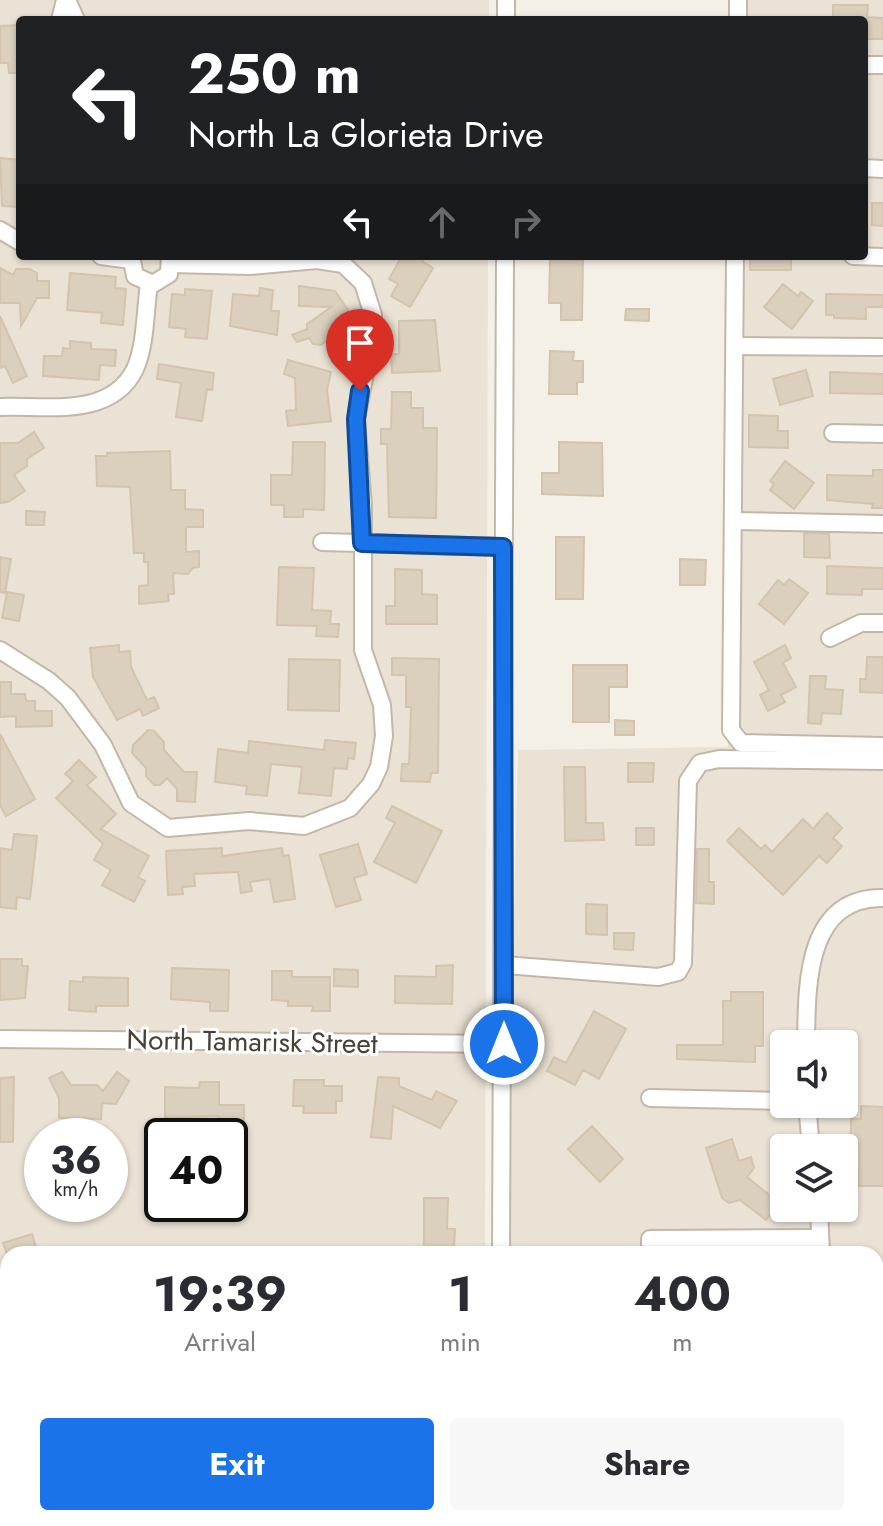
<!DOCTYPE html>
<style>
body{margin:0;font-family:Jost,sans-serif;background:#f7f7f7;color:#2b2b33;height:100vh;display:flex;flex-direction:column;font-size:30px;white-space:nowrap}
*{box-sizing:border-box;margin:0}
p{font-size:26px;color:#7c7c81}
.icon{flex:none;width:44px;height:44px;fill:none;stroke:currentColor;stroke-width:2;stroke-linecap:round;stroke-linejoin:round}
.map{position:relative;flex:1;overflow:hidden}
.drawer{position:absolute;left:0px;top:1246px;width:884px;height:280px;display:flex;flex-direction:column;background:#fff;border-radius:24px 24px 0 0;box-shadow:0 2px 6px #0004}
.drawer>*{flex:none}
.top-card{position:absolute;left:16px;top:16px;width:852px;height:244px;border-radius:8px;box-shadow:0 2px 6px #0004;background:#202124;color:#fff;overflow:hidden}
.tools{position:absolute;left:770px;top:1030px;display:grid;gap:16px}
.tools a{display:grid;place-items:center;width:88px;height:88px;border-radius:8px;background:#fff;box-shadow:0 2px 6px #0004;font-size:40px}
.speed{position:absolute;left:24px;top:1118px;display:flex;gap:16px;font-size:40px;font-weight:700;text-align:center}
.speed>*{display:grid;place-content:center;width:104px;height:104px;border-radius:50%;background:#fff;box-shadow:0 2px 6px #0004;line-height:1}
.speed small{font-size:20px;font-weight:400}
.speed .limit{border:4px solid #111;border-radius:12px;background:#fff;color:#111}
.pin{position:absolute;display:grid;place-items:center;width:68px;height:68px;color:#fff;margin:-82px -34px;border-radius:50% 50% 50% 0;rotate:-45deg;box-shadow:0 0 8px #0007}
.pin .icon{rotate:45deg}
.me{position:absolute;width:88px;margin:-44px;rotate:0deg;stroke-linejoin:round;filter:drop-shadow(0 0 6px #0008)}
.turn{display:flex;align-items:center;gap:28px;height:168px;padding:0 40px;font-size:36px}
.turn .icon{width:104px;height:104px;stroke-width:2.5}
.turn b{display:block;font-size:56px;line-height:68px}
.lanes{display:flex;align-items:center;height:76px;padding:0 40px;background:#0003;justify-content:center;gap:40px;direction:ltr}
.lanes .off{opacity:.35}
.eta{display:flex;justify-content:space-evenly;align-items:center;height:136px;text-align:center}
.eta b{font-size:48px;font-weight:700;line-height:56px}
.button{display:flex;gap:16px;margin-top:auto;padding:16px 40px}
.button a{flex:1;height:92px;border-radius:8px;background:#1a73e8;color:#fff;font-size:32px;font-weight:700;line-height:92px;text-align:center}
.button a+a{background:#f7f7f7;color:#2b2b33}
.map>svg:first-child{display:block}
.residential{fill:#eae2d4;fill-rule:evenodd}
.building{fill:#dbcfbd;stroke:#d4c4ad;stroke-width:2}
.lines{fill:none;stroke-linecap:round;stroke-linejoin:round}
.minor-casing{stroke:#c2b8a8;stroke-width:20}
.minor{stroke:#fff;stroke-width:16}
.route-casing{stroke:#114b97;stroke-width:20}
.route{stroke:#1a73e8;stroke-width:14}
.labels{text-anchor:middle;stroke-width:6;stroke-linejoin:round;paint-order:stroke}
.street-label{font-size:28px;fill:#494135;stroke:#fff}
</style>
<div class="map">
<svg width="883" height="1526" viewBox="0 0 883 1526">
<rect width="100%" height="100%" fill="#f5f0e6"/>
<g class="residential">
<path d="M0,0h489v20h-469v236h468l-3,998h-477v264h475v8h-483zM42,1136h68v68h-68zM162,1136h68v68h-68z"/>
<path d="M733,0h150v1526h-383v-8h376v-264h-370l12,-504 210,-3 3,-491h133v-236h-131zM784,1044h60v60h-60zM784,1148h60v60h-60z"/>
</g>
<g class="building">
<path d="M833,5h35l-1,12 16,1v21h-19v-19h-31z"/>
<path d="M20,25v48h-11l-1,-10h-8v-37z"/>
<path d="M0,158l20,2v47l-18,-1z"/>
<path d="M872,203h11v23l-11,-1z"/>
<path d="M402,256h24l-4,5 11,7 -23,39 -19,-11 7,-12 -9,-5z"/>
<rect x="750" y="256" width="41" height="14"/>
<path d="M550,259l33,1 -1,60h-21v-17h-12z"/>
<path d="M0,268l13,7 3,-6h14l7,4v8h12v17h-12l-16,28 -1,-23h-20z"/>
<path d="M70,273l46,4 -1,11 11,1 -3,36 -22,-2 1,-10 -35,-3z"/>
<path d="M783,284l15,12 3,-4 12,9 -21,28 -28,-22z"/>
<path d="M299,286l36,5 13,19 -1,27h-15l-11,8 -8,-1 -4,-6 -12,4 -5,-7 15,-6v-5l24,-17 -32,-1z"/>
<path d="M260,288l13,2 -2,21h8l-2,24 -47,-9 3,-32 26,2z"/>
<path d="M185,289l27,2 -5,48 -22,-2 1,-8 -17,-2 3,-33 13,1z"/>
<path d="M826,294l57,1v12h-17v12l-32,-1v-3h-8z"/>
<path d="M626,309h23v12l-24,-1z"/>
<path d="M0,316l27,60 -14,7 -8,-17 -5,2z"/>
<path d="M435,320l5,51 -48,2 -1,-19h8v-33z"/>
<path d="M70,341l21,2v6l25,1 -1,16 -15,-1 -1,15 -56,-4 1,-20h18l1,-8 7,1z"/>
<path d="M550,351l24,1 -1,9h10v21h-6v12h-28z"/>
<path d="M288,360l43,12 -4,18 4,31 -43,5 -2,-15 10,-1 -1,-32 -11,-4z"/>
<path d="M159,364l55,9 -2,17 -5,-1 -5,32 -26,-4 5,-34 -24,-4z"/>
<path d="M806,370l7,26 -33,9 -7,-26z"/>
<path d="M830,372l53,2v20l-53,-1z"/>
<path d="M392,392h19v16h12v20h14l-1,90 -47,-1 -2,-73h-6v-15h10z"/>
<path d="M749,415l29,1v15h10v17l-39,-1z"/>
<path d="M34,432l10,16 -17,11v7l-13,9 11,16 -17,11 -8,1v-60h18z"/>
<path d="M293,442h32l-1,68 -21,-1v8h-19v-12h-13v-30h21z"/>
<path d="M559,442l43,1 1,53 -61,-2v-21h17z"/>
<path d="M170,451l1,39h14v19l18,1v17h-17v25l13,-1v16l-6,1 -5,6 -15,-1 1,21h-6l1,7 -30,3v-18l9,-1v-23h-4v-9h-10l-4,-66 -33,-1 -1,-30h11v-3z"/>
<path d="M785,461l29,22 -20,26 -24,-19 4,-6 -4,-3z"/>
<path d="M873,470h10v38h-11l1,-4 -46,-4v-25l46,1z"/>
<path d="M26,511l19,1 -1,13h-18z"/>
<path d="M804,533l25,1 1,24 -26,-1z"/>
<path d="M556,537h28l-1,62h-27z"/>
<path d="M0,557l11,2 -6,34 -5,-1z"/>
<path d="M680,559l26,1 -1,25h-25z"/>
<path d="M827,566l56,2v21h-21v6l-35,-1z"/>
<path d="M279,567l35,1 -2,42 19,1 -1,13h9l-1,13 -22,-1 1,-10 -40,-1z"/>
<path d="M395,569l27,1v24l15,1v29h-51v-18h9z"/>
<path d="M789,579l19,14 -24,31 -25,-20 19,-24 6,5z"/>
<path d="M7,592l17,3 -5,26 -17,-3z"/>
<path d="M119,645v7l11,-1 1,16 16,33 7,-3 5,11 -16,8 -3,-7 -23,11 -24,-43 -3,-29z"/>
<path d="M785,645l6,13 -8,5 13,24 -15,8 4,7 -17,9 -8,-16 9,-5 -15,-28z"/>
<path d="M867,657h16v36l-23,-1v-13h6z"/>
<path d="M392,658l47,1 -1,114h-7l-1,9 -29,-1 1,-17h7l2,-57h-5v-32h-14z"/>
<path d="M289,659l51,1 -1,51 -51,-1z"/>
<path d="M573,665h54v22h-18v35h-36z"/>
<path d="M810,676h16l-1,13 18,1 -2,24 -19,-1 -1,11 -13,-1z"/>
<path d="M0,682h11v12h14l1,7h9v10h17v15l-36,1v-11l-16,1z"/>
<path d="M615,720l19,1v14h-19z"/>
<path d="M148,730l6,1 10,11v8l20,22h13l-2,30 -18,-1v-12l-10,-11 -7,7h-6l-8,-9v-8l-14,-15 1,-8z"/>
<path d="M0,734l35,65 -29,17 -6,-11z"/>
<path d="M325,740l31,3 -2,16 -6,-1 -1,11 -13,-1 -3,28 -32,-3 3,-26 -31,-3 -4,32 -21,-2 1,-8 -32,-4 3,-33 30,4 1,-12 75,9z"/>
<path d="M79,760l17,17 -9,8 29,29 -15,15 48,27 -11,21 7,4 -11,21 -32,-17 9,-15 -17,-10 9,-16 -47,-46 17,-17 -8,-7z"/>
<path d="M628,763h26l-1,19h-25z"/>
<path d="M564,767h21l1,56h17l1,17 -39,1z"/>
<path d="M392,806l50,25 -26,52 -42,-21 21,-39 -9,-5z"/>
<path d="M827,813l15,15 -9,10 9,8 -15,17 -8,-7 -36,39 -56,-54 12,-13 22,21 4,-4 7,7 31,-33 10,10z"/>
<rect x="636" y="828" width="18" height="17"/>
<path d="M14,834l23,2 -7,63 -13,-2 -1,12 -16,-2v-59l12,2z"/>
<path d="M358,844l9,30 -13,4 7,22 -25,7 -16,-52z"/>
<path d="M222,848v8l60,-8 1,8 6,-1 6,44 -21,3 -4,-23 -20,3 2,9 -11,2 -3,-21 -44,2 1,12 -13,1 1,7 -15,1 -2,-44z"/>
<path d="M697,849h12v33h5v22l-18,-1z"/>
<path d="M586,904l21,1v30l-21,-1z"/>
<path d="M614,933h20l-1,17 -19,-1z"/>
<path d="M0,959h22v7h6l-3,32 -25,2z"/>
<path d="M453,965l-1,39 -57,-1v-27l41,1v-11z"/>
<path d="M172,968l57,2 -1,41h-18v-9l-39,-3z"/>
<path d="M334,969l24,1v17l-24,-1z"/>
<path d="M272,971h20v6h38v34h-18l1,-5h-25v-5l-16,-1z"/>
<path d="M83,977l45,1v28h-32v6l-27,-2 1,-29 13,1z"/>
<path d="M731,992h32v54h-8v16l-78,-3v-14h46v-44h8z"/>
<path d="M594,1011l32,18 -27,50 -16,-9 -8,15 -28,-14 7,-14 12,6z"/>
<path d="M62,1072l9,13h26l6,6 14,-19 12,9 -13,23 -14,-1 -1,16 -42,-1v-20l-10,-20z"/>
<path d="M14,1077l-1,65h-13v-64z"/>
<path d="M378,1077l21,1v8l33,14 4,-9 21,10 -17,27 -47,-22 -2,33 -20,-2z"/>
<path d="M294,1080h30v6h18v15h-6v12h-33l1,-7h-11z"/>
<path d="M200,1082h19v23h25v18h-22l-4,-7 -53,2v-31l34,1z"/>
<path d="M861,1106l22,1v79h-25v-17h-8l1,-50h10z"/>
<path d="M592,1126l31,33 -23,23 -32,-33z"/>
<path d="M732,1139l7,22 12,-4 3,11 -7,9 32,26 -13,17 -26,-20 -11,3 -7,-5 -16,-50z"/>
<path d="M424,1198h24l-1,31h8l-1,20 -30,-1z"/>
<path d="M32,1234l5,17 -30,3 -4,-11z"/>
</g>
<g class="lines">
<defs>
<g id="minor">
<path d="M67,0l9,20"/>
<path d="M60,20l5,-20"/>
<path d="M506,20v-20"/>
<path d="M738,20v-20"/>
<path d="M864,65h19"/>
<path d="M864,168l19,1"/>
<path d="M0,230l20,12"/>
<path d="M101,256l30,4"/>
<path d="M131,256l4,20 18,8 16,-10 1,-18"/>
<path d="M735,256l-4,474 10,13 142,3"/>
<path d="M853,256l30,1"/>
<path d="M735,346l148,1"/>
<path d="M0,407c45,-2 111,12 135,-38 11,-24 10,-59 14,-85"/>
<path d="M833,433l50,1"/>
<path d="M734,521l149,3"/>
<path d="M322,542l181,5"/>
<path d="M830,638l31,-15h22"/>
<path d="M0,650l49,31 19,17 35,47 28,58 37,25 81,-7 55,5 46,-18 21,-24 8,-17 5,-31 -2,-31 -19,-55v-144l-7,-87 17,-86v-18l-10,-32 -20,-19 -26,-4 -67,6 -79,-2"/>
<path d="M504,965l154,12 20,-5 5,-9 5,-182 12,-18 19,-4 164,2"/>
<path d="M0,1039l504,5"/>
<path d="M806,1044c1,-55 -2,-147 77,-146"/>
<path d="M650,1098l134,3"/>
<path d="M807,1104l4,44"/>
<path d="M819,1208l2,46"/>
<path d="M501,1254l4,-998"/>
<path d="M650,1254v-15l170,-1"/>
<path d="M876,1376l7,1"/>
<path d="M0,1405l8,-3"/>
<path d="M500,1518v8"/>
<path d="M191,1526v-8"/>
</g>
</defs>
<use href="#minor" class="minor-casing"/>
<use href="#minor" class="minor"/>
</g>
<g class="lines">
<defs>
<path id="route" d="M360,391l-4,28 6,124 141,4 1,497"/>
</defs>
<use href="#route" class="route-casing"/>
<use href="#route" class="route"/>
</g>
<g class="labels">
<g class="street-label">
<text transform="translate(252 1041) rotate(1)" y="10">North Tamarisk Street</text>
</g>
</g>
</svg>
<div class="tools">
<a><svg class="icon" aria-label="sound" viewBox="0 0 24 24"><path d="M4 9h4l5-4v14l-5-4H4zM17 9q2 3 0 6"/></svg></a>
<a><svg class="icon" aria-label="layers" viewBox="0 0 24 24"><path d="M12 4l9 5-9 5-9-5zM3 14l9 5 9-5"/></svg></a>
</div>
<div class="speed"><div>36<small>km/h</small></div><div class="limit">40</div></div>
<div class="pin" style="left:360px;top:391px;background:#d93025"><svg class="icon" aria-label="arrive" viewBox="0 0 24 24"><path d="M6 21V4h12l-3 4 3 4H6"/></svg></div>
<svg class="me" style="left:504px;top:1044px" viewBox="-20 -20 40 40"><circle r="17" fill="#1a73e8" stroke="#fff" stroke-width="3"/><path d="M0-11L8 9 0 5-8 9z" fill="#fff"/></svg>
<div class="top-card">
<div class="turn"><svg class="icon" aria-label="left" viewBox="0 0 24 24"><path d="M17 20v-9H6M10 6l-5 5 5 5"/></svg><div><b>250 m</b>North La Glorieta Drive</div></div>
<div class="lanes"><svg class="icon" aria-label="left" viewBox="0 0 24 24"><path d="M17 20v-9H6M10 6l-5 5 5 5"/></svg><svg class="icon off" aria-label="ahead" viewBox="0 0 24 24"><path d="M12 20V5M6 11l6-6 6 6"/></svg><svg class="icon off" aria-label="right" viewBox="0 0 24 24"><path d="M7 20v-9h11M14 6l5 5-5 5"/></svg></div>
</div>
<section class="drawer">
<div class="eta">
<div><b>19:39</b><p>Arrival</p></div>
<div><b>1</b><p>min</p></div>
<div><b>400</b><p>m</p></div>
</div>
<div class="button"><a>Exit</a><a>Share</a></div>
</section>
</div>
